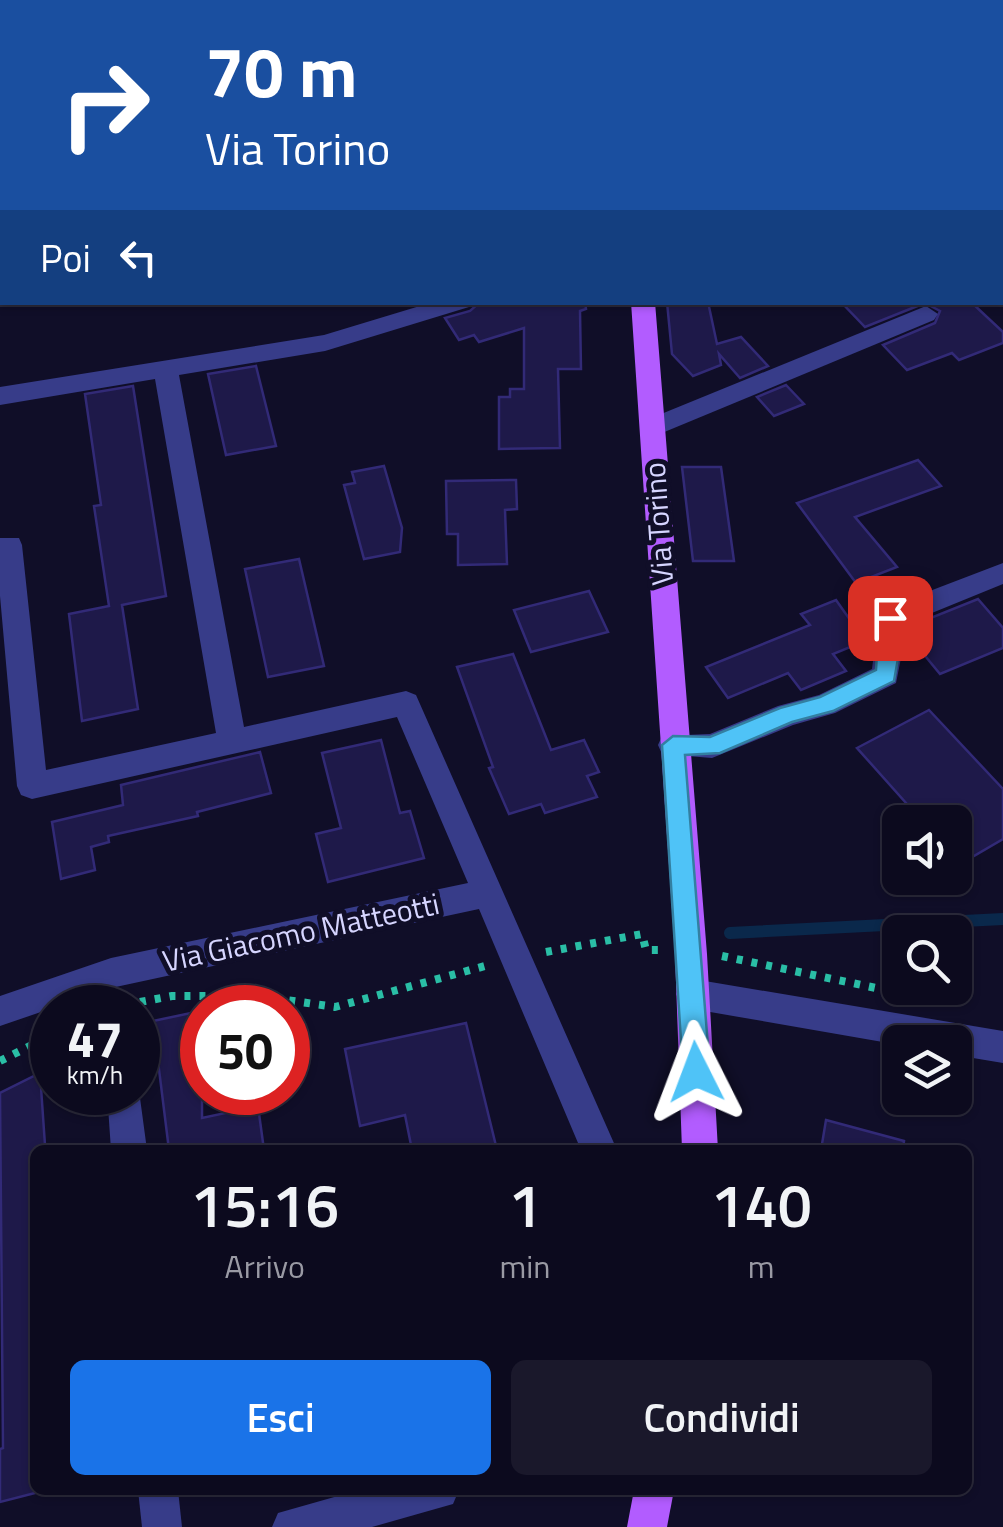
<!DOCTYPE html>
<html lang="it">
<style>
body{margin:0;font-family:"Titillium Web",sans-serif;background:#1a182b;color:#f1f3f6;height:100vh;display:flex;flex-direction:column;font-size:38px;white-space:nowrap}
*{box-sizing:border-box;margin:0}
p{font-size:32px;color:#9a9aa4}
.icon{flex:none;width:55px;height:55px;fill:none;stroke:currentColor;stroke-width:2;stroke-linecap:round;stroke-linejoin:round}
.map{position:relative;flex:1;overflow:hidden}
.drawer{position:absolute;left:30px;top:1145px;width:942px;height:350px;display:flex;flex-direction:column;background:#0c0a1e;border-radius:15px;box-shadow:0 2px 8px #0004,0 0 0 2px #2c2b3c}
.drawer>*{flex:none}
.guide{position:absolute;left:0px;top:0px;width:1005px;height:305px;box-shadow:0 2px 8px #0004,0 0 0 2px #2c2b3c;background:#1a4fa0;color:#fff;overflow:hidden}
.fabs{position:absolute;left:882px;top:805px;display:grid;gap:20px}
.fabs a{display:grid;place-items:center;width:90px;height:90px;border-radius:15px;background:#0c0a1e;box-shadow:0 2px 8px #0004,0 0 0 2px #2c2b3c;font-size:50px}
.speed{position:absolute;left:30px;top:985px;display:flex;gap:20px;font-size:50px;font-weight:700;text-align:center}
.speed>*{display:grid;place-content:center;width:130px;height:130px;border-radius:50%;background:#0c0a1e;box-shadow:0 2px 8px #0004,0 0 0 2px #2c2b3c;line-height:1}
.speed small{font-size:25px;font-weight:400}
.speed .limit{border:15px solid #d22;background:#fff;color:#111}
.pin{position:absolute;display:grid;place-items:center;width:85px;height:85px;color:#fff;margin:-42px;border-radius:20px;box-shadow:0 5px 15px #0006}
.me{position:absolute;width:110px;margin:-55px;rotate:357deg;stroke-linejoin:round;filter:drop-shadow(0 0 8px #0008)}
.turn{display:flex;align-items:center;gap:35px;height:210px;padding:0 40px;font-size:45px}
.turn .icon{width:130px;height:130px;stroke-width:2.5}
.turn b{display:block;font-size:70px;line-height:85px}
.then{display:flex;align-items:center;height:95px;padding:0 40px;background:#0003;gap:20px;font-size:38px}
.eta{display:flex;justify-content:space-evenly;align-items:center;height:170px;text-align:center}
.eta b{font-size:60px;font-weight:600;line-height:70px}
.primary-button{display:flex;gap:20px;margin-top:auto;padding:20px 40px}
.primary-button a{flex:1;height:115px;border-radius:15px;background:#1a73e8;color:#fff;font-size:40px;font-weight:600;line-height:115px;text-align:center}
.primary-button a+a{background:#1a182b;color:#f1f3f6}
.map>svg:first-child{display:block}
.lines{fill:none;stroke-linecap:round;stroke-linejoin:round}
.stream{stroke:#0a284b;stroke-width:12}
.building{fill:#1e1949;stroke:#322a77;stroke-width:2.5}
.path{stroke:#2abea6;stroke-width:8;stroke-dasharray:6 9;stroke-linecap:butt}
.minor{fill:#373c89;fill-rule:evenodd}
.major{fill:#b25cff;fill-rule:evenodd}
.route{fill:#4fc3f7;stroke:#337fa1;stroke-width:2.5}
.labels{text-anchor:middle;stroke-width:10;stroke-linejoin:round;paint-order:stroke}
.street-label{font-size:30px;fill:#d6d5ff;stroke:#100e28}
</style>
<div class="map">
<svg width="1003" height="1527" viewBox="0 0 1003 1527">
<rect width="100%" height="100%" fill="#100e28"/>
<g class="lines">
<path class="stream" d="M730,933l273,-14"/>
</g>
<g class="building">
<path d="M480,302h105l1,7 -6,2 1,58h-23l2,79 -61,1v-52h11v-8h14v-61l-45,14 -5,-7 -15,5 -14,-22 25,-7z"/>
<path d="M667,302h41l9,42 24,-7 27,29 -28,12 -21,-24 2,11 -28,11 -21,-22z"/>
<path d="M841,302h130l32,30v11l-44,17 -7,-7 -45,17 -24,-25 52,-22 5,-12 -15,-8 -60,24z"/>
<path d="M256,366l20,80 -50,9 -18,-81z"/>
<path d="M786,385l18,19 -30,12 -17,-19z"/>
<path d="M133,386l33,210 -44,9 16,104 -56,12 -13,-107 40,-8 -15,-100 7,-1 -16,-111z"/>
<path d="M918,460l23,26 -86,31 42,50 -41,16 -59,-80z"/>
<path d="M384,466l18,62 -2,24 -36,7 -20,-74 11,-2 -3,-11z"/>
<path d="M682,467h39l13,94h-41z"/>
<path d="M516,480l1,29 -12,1 2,54 -49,1v-31h-11l-1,-53z"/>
<path d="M299,559l25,107 -56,11 -23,-108z"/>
<path d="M589,591l19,41 -77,20 -17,-42z"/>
<path d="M978,599l25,29v20l-63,26 -37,-45z"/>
<path d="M836,600l29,41 -32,13 13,17 -45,19 -13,-17 -60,25 -22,-31 104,-42 -9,-11z"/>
<path d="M513,654l38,96 33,-10 15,32 -12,4 10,21 -52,16 -4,-9 -32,10 -20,-46 4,-1 -36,-100z"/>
<path d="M929,710l74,79v50l-48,28v-45h-32l-66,-74z"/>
<path d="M381,740l19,73 10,-2 14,47 -96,24 -12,-48 25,-6 -19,-75z"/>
<path d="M260,752l11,41 -74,19 1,4 -90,20 1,6 -18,5 4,23 -34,9 -9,-57 71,-17 -2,-20z"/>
<path d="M191,1013l2,14 9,-1v92l56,-12 6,44h-95l-16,-129z"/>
<path d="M466,1023l31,127h-85l-7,-35 -45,11 -15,-77z"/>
<path d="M40,1073l5,72 -10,3v345l-35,9v-53l3,-1 -3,-355z"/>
<path d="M826,1120l78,21 -1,9h-82z"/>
</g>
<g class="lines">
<g class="path">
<path d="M546,952l96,-18 4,16h14"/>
<path d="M722,956l183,38"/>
<path d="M140,1002l32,-6h49l52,2 62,9 150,-41"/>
<path d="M0,1061l52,-26"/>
</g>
<g class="minor">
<path d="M433,302h39l-3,5 -144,44 -146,24 65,352 162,-36 10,4 201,455h-36l-102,-241 -368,79 -111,38v-30l111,-38 357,-75 -71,-166 -365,82 -11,-4 -4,-9 -17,-190v-58h19l3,7 24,225 170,-37 -61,-354 -155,26v-18l324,-52z"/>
<path d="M926,306l12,8 -4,6 -272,113h-18l-4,-6 4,-6z"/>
<path d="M1003,563v21l-103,42 -5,9 7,18 -6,30 -61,30 -42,12 -81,33 -50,-4 -4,-9 4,-9 48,-2 68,-28 41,-11 53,-26 2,-16 -7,-18 13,-25z"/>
<path d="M693,979l310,52v32l-48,-8v-13l-55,3 -207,-36 -12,-4 -5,-11 5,-11z"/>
<path d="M138,1083l9,67h-36l-4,-58h31z"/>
<path d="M138,1490h40l4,37h-40z"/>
<path d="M359,1490h100l-6,14 -81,23h-100l6,-14z"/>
</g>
<g class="major">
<path d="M617,0h20v2h-19z"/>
<path d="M631,302h24l52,652 11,196h-36l-7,-196z"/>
<path d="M634,1490h40l-7,37h-40z"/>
</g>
</g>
<path class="route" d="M890,610l10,8 -9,17 8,18 -5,28 -61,30 -41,11 -72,31 -35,2 25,317 -4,9 -10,3 -9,-3 -4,-9 -21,-327 11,-9 37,1 70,-29 40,-11 56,-27 1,-17 -7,-18 12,-23z"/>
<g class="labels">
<g class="street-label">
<text transform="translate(659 524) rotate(-94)" y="10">Via Torino</text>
<text transform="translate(301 933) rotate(-12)" y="10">Via Giacomo Matteotti</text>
</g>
</g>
</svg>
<div class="fabs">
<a><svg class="icon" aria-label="sound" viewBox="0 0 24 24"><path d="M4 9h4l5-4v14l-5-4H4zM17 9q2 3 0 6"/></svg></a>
<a><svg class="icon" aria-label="search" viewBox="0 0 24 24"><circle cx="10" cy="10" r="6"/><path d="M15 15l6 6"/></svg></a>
<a><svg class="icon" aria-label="layers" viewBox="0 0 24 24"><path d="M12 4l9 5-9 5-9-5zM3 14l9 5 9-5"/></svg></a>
</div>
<div class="speed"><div>47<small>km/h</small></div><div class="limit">50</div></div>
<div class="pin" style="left:890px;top:618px;background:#d93025"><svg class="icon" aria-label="arrive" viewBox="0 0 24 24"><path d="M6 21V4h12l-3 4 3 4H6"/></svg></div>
<svg class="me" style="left:696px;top:1072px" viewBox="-20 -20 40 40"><path d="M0-17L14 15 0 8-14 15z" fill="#4fc3f7" stroke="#fff" stroke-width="4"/></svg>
<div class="guide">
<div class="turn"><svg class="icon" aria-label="right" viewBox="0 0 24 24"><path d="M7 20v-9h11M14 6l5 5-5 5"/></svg><div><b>70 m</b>Via Torino</div></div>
<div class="then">Poi<svg class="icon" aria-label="left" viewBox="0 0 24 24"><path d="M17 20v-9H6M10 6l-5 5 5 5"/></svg></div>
</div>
<section class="drawer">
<div class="eta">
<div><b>15:16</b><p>Arrivo</p></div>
<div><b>1</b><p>min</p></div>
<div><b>140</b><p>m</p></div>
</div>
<div class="primary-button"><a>Esci</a><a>Condividi</a></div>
</section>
</div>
